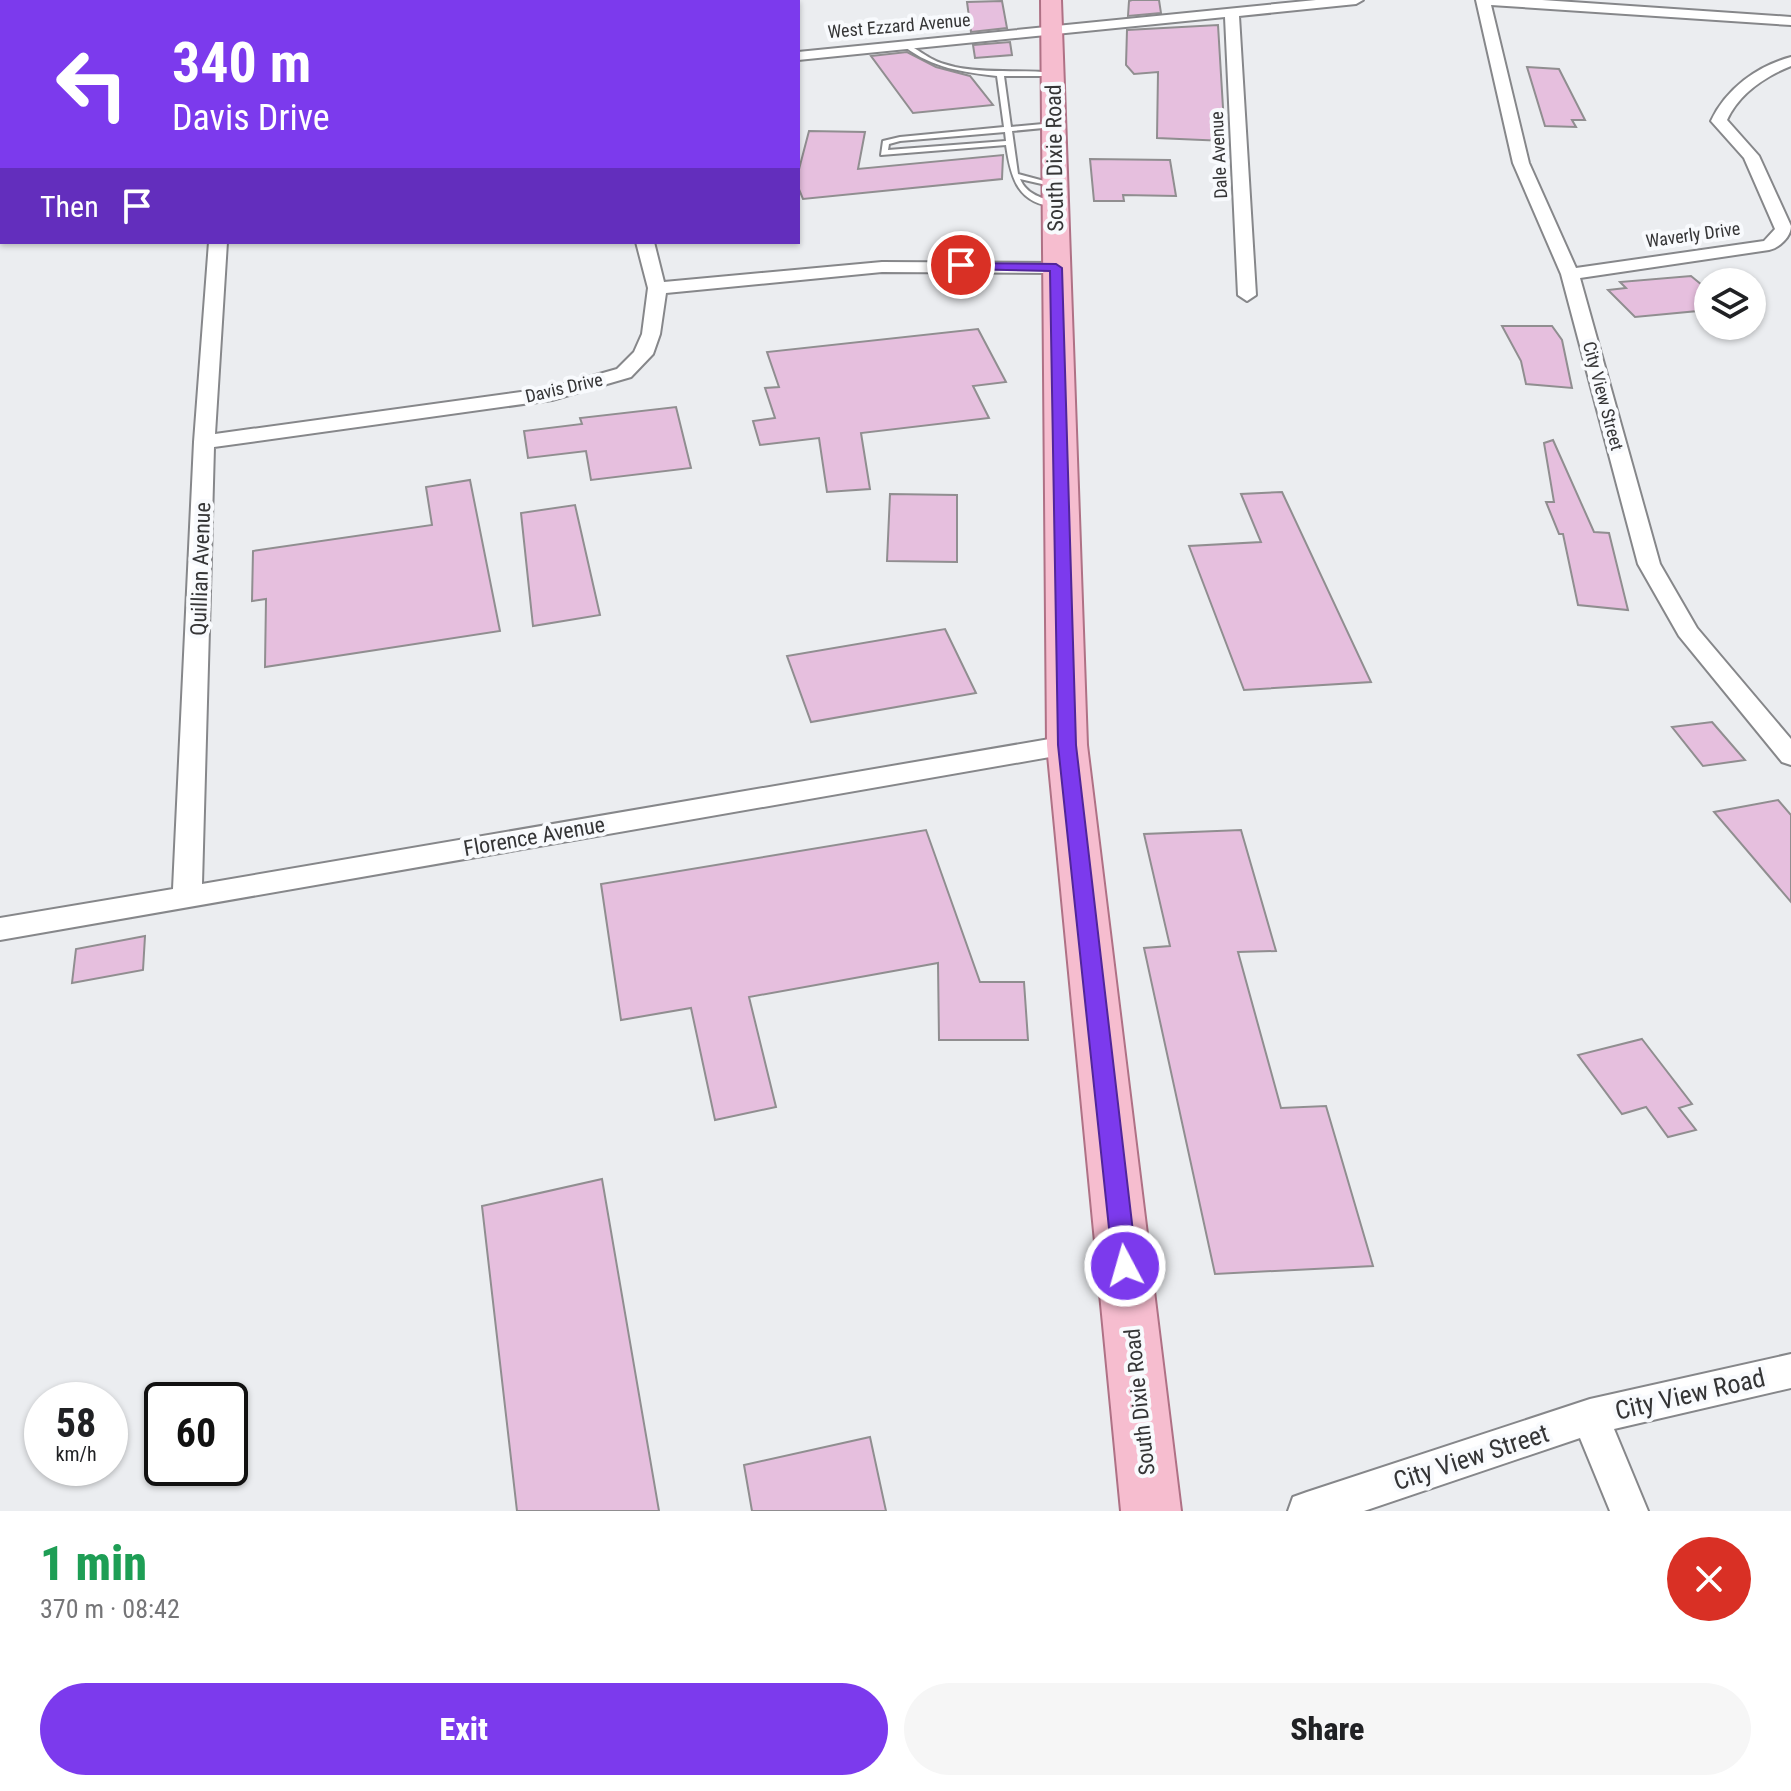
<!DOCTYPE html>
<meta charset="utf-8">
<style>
body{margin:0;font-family:"Roboto Condensed",sans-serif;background:#f6f6f6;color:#202124;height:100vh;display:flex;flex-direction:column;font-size:30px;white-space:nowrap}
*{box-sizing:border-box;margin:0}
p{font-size:26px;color:#757577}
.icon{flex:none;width:44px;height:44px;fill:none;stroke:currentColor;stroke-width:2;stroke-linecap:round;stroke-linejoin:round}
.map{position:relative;height:1511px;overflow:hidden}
.details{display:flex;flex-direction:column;background:#fff;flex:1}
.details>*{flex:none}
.banner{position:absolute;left:0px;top:0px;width:800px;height:244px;box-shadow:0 2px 6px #0004;background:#7c3aed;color:#fff;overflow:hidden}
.buttons{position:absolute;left:1694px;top:268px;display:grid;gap:16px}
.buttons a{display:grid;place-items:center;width:72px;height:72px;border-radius:50%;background:#fff;box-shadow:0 2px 6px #0004;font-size:40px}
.speed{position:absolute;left:24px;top:1382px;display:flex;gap:16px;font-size:40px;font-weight:700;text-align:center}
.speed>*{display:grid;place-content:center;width:104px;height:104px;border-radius:50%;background:#fff;box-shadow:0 2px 6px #0004;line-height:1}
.speed small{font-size:20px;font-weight:400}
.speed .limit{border:4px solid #111;border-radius:12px;background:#fff;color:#111}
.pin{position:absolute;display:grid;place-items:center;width:68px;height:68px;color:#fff;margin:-34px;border:4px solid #fff;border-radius:50%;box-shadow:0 2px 8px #0007}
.me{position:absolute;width:88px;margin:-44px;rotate:354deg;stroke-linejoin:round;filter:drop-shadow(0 0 6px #0008)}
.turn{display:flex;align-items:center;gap:28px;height:168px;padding:0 40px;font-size:36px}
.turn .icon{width:104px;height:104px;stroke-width:2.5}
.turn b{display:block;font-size:56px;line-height:68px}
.then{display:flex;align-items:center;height:76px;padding:0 40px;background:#0003;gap:16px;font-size:30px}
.round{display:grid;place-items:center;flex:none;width:84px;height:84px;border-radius:42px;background:#f6f6f6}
.headline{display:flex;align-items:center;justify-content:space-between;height:136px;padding:0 40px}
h1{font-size:48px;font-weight:800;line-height:60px;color:#1e9e55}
.cta{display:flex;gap:16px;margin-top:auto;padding:16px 40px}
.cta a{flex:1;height:92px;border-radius:48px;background:#7c3aed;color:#fff;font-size:32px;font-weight:800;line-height:92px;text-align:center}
.cta a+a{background:#f6f6f6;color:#202124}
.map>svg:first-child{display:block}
.building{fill:#e6bfde;stroke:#908e90;stroke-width:2}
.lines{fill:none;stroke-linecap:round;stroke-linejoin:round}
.service-casing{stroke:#86878a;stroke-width:4}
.minor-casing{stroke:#86878a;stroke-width:4}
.primary-casing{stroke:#af7185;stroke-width:4}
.service{fill:#fff;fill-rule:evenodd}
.minor{fill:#fff;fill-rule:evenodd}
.primary{fill:#f6bdcf;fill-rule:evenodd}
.route{fill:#7c3aed;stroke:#51269a;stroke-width:2}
.labels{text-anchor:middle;stroke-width:8;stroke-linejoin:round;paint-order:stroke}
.far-street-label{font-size:18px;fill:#353536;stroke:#f8fafd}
.street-label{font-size:22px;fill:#353536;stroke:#f8fafd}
.near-street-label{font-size:26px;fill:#353536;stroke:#f8fafd}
</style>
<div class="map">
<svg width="1791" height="1511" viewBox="0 0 1791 1511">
<rect width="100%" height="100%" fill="#ebedf0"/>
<g class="building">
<path d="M1132,0h27l2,13 -33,3 1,-15z"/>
<path d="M1002,1l5,27 -36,4 -4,-30z"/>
<path d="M1218,25l7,116 -68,-3 1,-66 -24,2 -8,-9 1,-35z"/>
<path d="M1010,42l2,13 -37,3 -2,-13z"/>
<path d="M907,52l29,15 34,9 23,29 -80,8 -42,-57z"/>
<path d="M1527,67l32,2 26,51h-13l4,7 -31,-1z"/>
<path d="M809,131l56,1 -7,37 145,-14 -1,24 -199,20 -5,-12v-14z"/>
<path d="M1090,159l80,1 6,36 -53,-1 1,6h-30z"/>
<path d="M1691,276l17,14v20l-73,7 -27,-27 18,-2 -6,-6z"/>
<path d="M1502,326h50l10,14 10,48 -46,-4 -5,-23z"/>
<path d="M978,329l28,53 -33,4 16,32 -128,15 9,56 -43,3 -8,-54 -59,7 -7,-24 22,-3 -10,-30 14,-1 -12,-35z"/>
<path d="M676,407l15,61 -100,12 -5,-29 -58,7 -4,-27 58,-7 -2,-6z"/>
<path d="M1553,440l41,92 15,1 19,77 -50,-5 -15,-71h-4l-13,-32h8l-10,-59z"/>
<path d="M470,480l30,151 -235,36 1,-68 -14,2 1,-50 179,-26 -6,-38z"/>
<path d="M1282,492l89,190 -127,8 -55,-144 72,-4 -20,-48z"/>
<path d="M890,494l67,1v67l-70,-1z"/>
<path d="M575,505l25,110 -67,11 -12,-113z"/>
<path d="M945,629l31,64 -165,29 -24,-66z"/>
<path d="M1712,722l33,38 -42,6 -31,-39z"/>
<path d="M1778,800l13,15v87l-77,-90z"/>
<path d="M926,830l54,152h44l4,58h-89l-1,-77 -189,34 27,110 -61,13 -24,-112 -70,12 -20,-136z"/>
<path d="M1241,830l35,121 -38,1 43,156 45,-2 47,160 -158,8 -71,-326 26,-2 -26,-112z"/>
<path d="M145,936l-2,34 -71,13 4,-34z"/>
<path d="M1642,1039l50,65 -13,4 17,22 -28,7 -22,-30 -24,7 -44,-59z"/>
<path d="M602,1179l57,332h-142l-35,-305z"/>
<path d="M870,1437l16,74h-134l-8,-46z"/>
</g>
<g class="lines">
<defs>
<path id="service" d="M905,45c9,1 17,9 27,14 7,4 15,6 23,8 34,7 67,2 100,6l1,1 -3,2h-49l7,51 43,-4 4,2 -4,2 -42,4 6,43 41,11 -4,2 -35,-8c7,16 22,19 38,24v4c-40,-2 -47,-28 -52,-62l-125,10 2,-14 17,-4 104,-10 -7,-51c-35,-4 -64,-8 -92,-29zM1005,132l1,9 -118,9 1,-6 11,-3z"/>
<g id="minor">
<path d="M1316,0h47l-7,4 -117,12 17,279 -9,6 -9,-6 -13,-278 -427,43v-8z"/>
<path d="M1476,0h66l249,17v8l-300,-20 38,158 47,105 188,-27 11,-12 -31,-71 -33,-37c15,-32 46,-55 80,-64v9c-27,11 -52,28 -64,54l32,36 32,70c0,11 -12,22 -22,24l-189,28 80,286 37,64 94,111v26l-9,-3 -103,-126 -41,-72 -77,-290 -48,-111z"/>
<rect x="0" y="33" width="2" height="8"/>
<rect x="0" y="129" width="2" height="10"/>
<path d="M209,242h18l-12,192 335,-46 67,-19 17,-17 8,-18 6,-46 -12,-46h18l10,40 218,-20 174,1 9,5 -9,5 -174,-1 -216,21 -6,41 -7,20 -22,23 -79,23 -338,47 -12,437 865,-148 9,3 4,6 -4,6 -9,3 -1067,186v-22l173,-29 21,-447z"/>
<path d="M1791,1354v34l-177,41 34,82h-38l-30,-73 -216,73h-76l5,-14 14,-5 283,-93z"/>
</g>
<path id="primary" d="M1041,0h20l26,745 94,766h-60l-74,-766z"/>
</defs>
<use href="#service" class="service-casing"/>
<use href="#minor" class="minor-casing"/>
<use href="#primary" class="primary-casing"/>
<use href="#service" class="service"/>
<use href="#minor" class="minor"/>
<use href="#primary" class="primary"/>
</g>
<path class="route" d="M957,263l99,1 6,4 14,477 61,521 -4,7 -8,4 -9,-4 -3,-7 -55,-521 -8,-474 -89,-2 -4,-1z"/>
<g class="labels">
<g class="far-street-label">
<text transform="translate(899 26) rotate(-5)" y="6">West Ezzard Avenue</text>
<text transform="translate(1219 155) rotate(-93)" y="6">Dale Avenue</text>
<text transform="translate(1693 235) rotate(-8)" y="6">Waverly Drive</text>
<text transform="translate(564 388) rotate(-13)" y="6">Davis Drive</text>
<text transform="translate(1603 396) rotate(75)" y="6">City View Street</text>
</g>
<g class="street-label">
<text transform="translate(1054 158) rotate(-91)" y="8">South Dixie Road</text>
<text transform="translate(200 569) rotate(-88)" y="8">Quillian Avenue</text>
<text transform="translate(534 836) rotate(-10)" y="8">Florence Avenue</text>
<text transform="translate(1139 1402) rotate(-96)" y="8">South Dixie Road</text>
</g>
<g class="near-street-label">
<text transform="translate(1690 1394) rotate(-13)" y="9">City View Road</text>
<text transform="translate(1471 1457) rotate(-18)" y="9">City View Street</text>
</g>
</g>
</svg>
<div class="buttons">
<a><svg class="icon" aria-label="layers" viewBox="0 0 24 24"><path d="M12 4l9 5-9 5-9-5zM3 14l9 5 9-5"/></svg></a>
</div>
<div class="speed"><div>58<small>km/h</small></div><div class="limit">60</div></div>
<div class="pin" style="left:961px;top:265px;background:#d93025"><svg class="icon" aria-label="arrive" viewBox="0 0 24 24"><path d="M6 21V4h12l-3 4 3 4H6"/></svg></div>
<svg class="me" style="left:1125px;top:1266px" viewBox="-20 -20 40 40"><circle r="17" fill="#7c3aed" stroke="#fff" stroke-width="3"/><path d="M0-11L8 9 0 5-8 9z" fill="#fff"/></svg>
<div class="banner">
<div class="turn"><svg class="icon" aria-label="left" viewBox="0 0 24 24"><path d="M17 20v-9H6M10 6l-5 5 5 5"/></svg><div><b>340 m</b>Davis Drive</div></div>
<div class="then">Then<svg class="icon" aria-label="arrive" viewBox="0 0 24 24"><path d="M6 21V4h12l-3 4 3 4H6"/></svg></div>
</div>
</div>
<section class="details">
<div class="headline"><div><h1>1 min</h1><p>370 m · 08:42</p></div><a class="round" style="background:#d93025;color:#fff"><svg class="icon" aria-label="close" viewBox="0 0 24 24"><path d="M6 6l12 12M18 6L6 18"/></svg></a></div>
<div class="cta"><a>Exit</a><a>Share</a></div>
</section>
